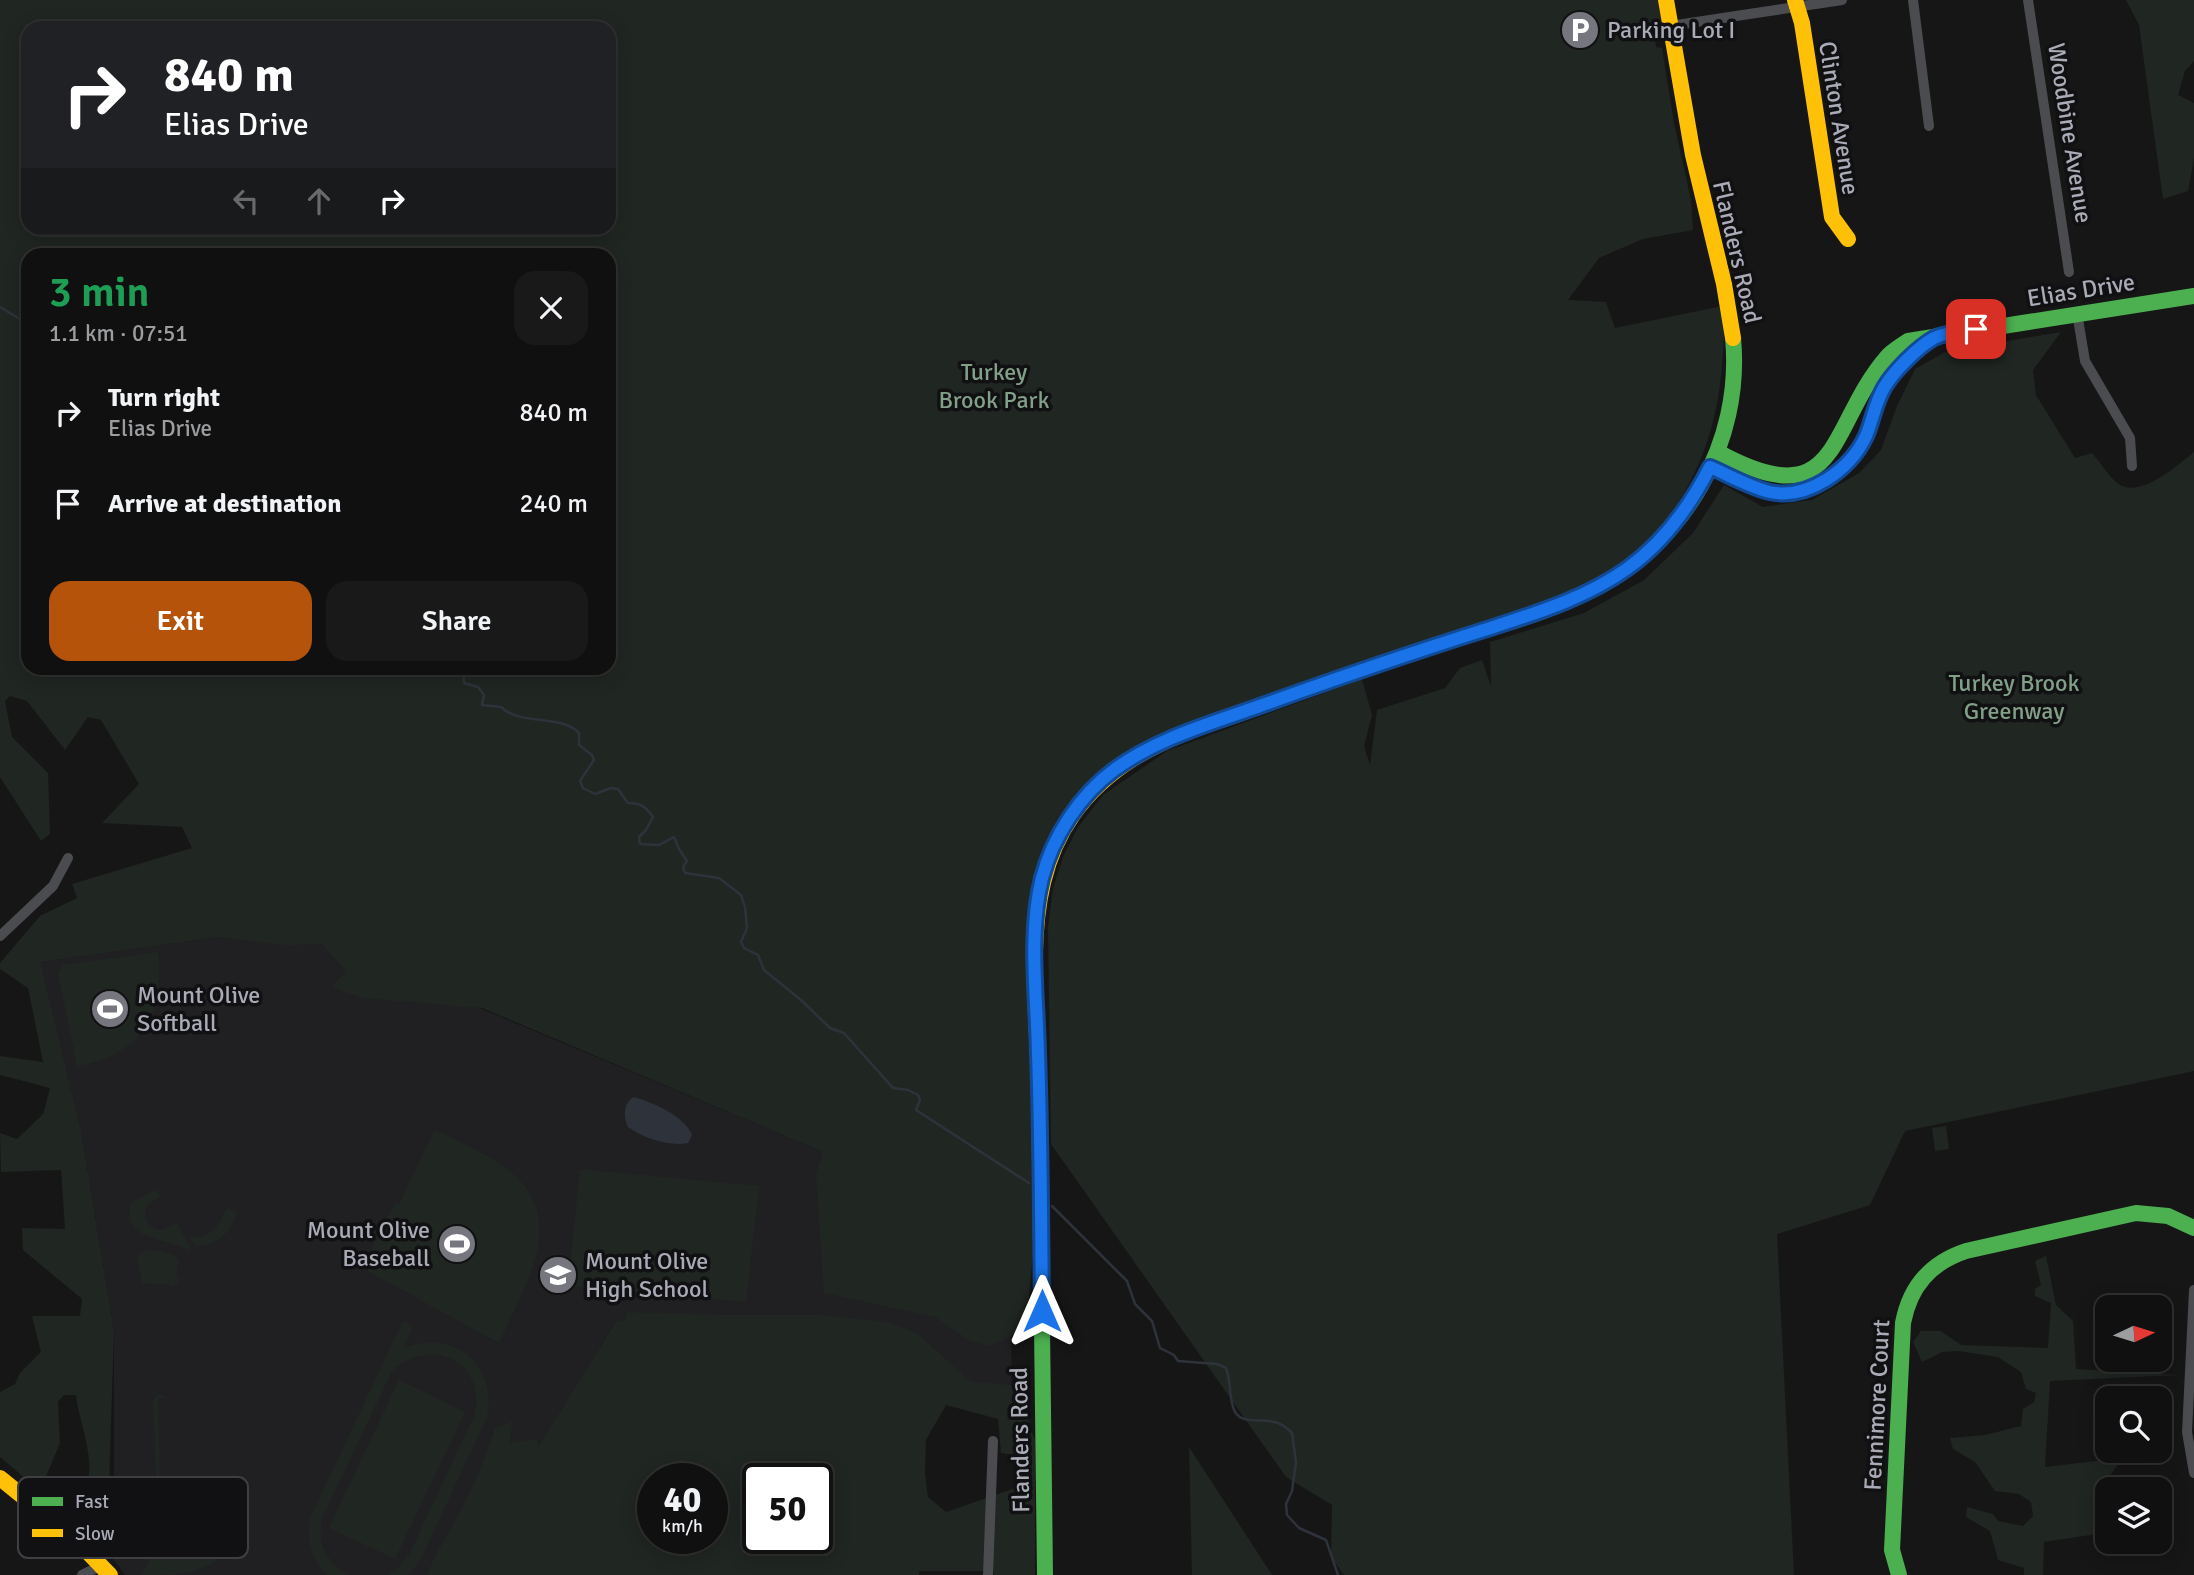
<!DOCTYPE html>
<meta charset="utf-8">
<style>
body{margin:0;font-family:Signika,sans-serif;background:#191919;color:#f1f3f6;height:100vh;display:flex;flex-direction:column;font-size:26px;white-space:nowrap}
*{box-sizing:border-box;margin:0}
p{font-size:23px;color:#9c9d9f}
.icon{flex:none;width:38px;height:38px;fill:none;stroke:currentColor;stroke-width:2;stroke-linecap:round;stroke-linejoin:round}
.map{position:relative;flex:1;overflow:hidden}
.sheet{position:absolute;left:21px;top:248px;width:595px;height:427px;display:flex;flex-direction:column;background:#101010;border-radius:21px;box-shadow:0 4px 18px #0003,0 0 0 2px #303030}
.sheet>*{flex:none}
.top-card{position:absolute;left:21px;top:21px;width:595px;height:214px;border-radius:21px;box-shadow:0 4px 18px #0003,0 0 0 2px #303030;background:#202124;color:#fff;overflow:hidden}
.needle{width:46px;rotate:86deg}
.buttons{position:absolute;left:2095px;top:1295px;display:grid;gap:14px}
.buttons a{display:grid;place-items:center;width:77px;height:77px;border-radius:14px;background:#101010;box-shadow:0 4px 18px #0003,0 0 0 2px #303030;font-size:35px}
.speed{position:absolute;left:637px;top:1463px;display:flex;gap:14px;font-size:35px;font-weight:700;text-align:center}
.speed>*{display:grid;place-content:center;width:91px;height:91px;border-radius:50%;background:#101010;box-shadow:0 4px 18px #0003,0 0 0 2px #303030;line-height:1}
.speed small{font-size:18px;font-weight:400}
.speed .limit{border:4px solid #111;border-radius:10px;background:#fff;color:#111}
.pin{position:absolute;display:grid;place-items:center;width:60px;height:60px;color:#fff;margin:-30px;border-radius:14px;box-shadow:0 4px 10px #0006}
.me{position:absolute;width:77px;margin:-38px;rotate:0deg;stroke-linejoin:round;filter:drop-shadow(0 0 5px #0008)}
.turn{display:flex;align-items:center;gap:24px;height:147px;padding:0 28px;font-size:32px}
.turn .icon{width:91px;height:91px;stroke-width:2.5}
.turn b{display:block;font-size:49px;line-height:60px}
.lanes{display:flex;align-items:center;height:66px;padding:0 28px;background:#0003;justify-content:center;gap:35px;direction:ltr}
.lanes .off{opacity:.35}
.round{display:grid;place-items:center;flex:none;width:74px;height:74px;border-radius:21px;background:#191919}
.head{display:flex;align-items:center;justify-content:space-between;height:119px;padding:0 28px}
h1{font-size:42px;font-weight:600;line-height:52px;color:#1e9e55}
.primary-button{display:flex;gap:14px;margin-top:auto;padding:14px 28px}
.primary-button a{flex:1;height:80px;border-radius:21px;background:#b45309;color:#fff;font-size:28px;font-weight:600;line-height:80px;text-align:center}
.primary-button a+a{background:#191919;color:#f1f3f6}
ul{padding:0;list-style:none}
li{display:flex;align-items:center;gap:21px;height:91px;padding:0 28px}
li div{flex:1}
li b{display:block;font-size:26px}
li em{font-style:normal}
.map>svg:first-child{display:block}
.built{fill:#202022}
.green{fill:#202622;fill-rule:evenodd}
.water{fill:#2e333b}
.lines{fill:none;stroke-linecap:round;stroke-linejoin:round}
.stream{stroke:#2e333b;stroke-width:2.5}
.street{stroke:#4b4c4f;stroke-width:10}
.fast{stroke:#4caf50;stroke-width:16}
.slow{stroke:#ffc107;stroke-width:16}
.route-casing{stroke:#114b97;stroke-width:18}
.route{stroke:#1a73e8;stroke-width:12}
.labels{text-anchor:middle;stroke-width:7;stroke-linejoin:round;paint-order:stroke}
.poi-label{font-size:24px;fill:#a9abb6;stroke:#111012;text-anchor:start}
.street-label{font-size:24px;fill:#a9abb6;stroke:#111012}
.park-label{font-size:24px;fill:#829f88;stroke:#111012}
.key{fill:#111012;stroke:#3f3e43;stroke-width:2}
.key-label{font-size:19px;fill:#a9abb6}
</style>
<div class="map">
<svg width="2194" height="1575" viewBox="0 0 2194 1575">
<rect width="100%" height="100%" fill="#161616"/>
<path class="built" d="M309,927l32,23 669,280 2,182 -395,-92 -158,255h-334l-27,-37 16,-15v-193l-33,-200 -42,-168 180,-25z"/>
<g class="green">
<path d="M0,0h1661l3,22 -11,5 3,20 6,1 12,75 17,77 2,30 -50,9 -44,19 -31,42 38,2 9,26 107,-22c4,22 1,47 -1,70 -8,78 -43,150 -109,194 -20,13 -42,22 -63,32l-393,136c-66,33 -111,79 -124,154l2,348 -5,58 -8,33 -30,15 -21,-5 -35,-24 -111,-24 -8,-119 7,-22 -341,-144 -119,-10 -31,-11 14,-16 -24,-27 -36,1 -67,-8 -179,25 41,168 33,200 -6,189 -19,13 -40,-34 5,-9c8,1 21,4 27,0 21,-14 -4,-73 -5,-94h-12l-6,7 2,41 -20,48 -40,-34v-65l15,-8 5,-11 21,-21 -9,-36h48l2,-17 -59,-49 -1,-22 43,1 -4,-59 -60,2 -1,-39 17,6 26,-25 7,-26 -50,-13v-19l43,6 -15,-74 -28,-19v-6l40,-47 37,-18 -5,-14 120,-36 -10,-21 -80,-4 37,-39 -38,-64 -13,-3 -23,33 -38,-49 -17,-5 -5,5 7,36 36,36 2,61 -9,7 -41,-64zM28,28h581v200h-581zM28,256h581v412h-581z"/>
<path d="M2126,0h68v61l-9,10 -7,24 16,8v55l-6,33 -25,8 -24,-174z"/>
<path d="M2061,332l-28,38 3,25 39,63 17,-5c8,9 16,22 25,30 22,17 60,-17 77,-31v619l-289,60 -35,74 -93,29 17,341h-450l-13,-18 1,-52 -46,-28 -235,-333 -3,-217 5,-39 10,-31 15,-30 25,-32 64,-44 195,-72 10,36 -8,31 6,19 7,-55 68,-22 15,-20 22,-8 9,26 -1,-44 94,-29 60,-33 49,-47 31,-48 39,22 49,-7 47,-27 22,-23 16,-44 18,-37 32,-18z"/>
<path d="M158,952c7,62 -16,103 -81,114l-19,-93 5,-8z"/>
<path d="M1946,1126l3,23 -14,2 -3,-23z"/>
<path d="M434,1131c16,4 30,13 44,20 100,50 56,117 21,192l-130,-71 -4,-9 30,-60 4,1z"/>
<path d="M580,1169l179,17 -13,116 -178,-16z"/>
<path d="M156,1190l4,6 -13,10c-5,12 1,22 14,24l16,-7 14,25 -2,2c-20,-11 -73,-11 -57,-48z"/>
<path d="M227,1208l10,5c-6,19 -20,33 -41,33l-6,-9c22,1 28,-11 37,-29z"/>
<path d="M145,1250l16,1 16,6 3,7h-3v14l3,1 -7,8 -7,-4 -2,2 -22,-2 -5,-27z"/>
<path d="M2046,1256l10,49 17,16 3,48 102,6 -128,6 -5,86 77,-9 -27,40 9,35 -60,9 -1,33h-19v-7l-26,-8 -8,-29 -24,-14 1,-10 26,7 5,7 25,5 10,-10 -2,-14 -12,-8 -24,-3 -20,-29 -22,-13 -3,-11 35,-3 36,-9 2,-17 11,-7 2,-9 -10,-4 -5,-17 -23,-15 -40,-6 -16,1 -20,10 -9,-20 8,-11h20l20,14 87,3 3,-45 -16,-7v-7l6,-4 -6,-24z"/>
<path d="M627,1312l98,3h98l69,8 26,11 53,48 57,4 1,40 6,14v135h-41v-4h-75v4h-491c5,-18 13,-29 22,-45 19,-32 34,-67 45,-102l17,-6 -2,21 26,-4 2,8 79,-127 8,1zM946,1405l52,14 3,34 13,2 3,8 -2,25 -69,24 -18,-15 -3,-24 1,-33zM653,1479h59v59h-59zM758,1479h59v59h-59z"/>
<path d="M403,1321l10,5 -9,22c49,-20 94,17 83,69l-67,144 -12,14h-20l8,-5 13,-15 66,-141c11,-54 -45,-78 -83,-43l-70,147c-5,24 4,45 26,57h-21c-16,-15 -21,-36 -17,-57z"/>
<path d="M399,1380l66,32 -70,147 -66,-31z"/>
<path d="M157,1395h7l2,3 -8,1 2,94h8l3,5 -14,9 -4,-106z"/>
<path d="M1189,1447l83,128h-80z"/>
<path d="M202,1531l13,2 14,13c-18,29 -52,29 -87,29l9,-19z"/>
</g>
<path class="water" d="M634,1097c20,6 49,18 58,38l-4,8c-18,4 -45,-5 -60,-16 -5,-10 -5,-24 6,-30z"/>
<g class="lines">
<g class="stream">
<path d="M0,307l28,17"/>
<path d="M463,668l1,15 14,4 6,8 -2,10 19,2c19,19 61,7 78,26v12l13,10 2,5 -14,21 3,7 12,6 16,-6 7,1 10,14c13,0 17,3 25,14l-7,13 -7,7 1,7 19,1 15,-8 5,12 8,12 -4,6 2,6 34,5 22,17 4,12 2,21 -6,14 3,6 14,7 6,15 37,30 29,28 14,5 49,55 15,2 10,5 2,5 -4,10 113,73"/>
<path d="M1052,1206l75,75 8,23 17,17 8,27 14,7 4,6 39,3 9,4c5,13 3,26 7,39 5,20 30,10 45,16 5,2 10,6 14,10l4,29 -4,29 -6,13 1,11 12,13 27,12 12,35"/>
</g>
<g class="street">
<path d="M1913,0l16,126"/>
<path d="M2028,0l41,272"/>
<path d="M1670,26l172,-26"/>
<path d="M2077,313l8,48 45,77 2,28"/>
<path d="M1710,467c19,8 39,21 60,25 34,6 74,-17 91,-46 11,-19 13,-41 24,-60 13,-21 31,-33 50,-48"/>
<path d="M0,936l53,-50 15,-28"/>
<path d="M2194,1290l-7,142 7,41"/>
<path d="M82,1575l20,-10"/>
<path d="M988,1575l5,-134"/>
</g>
<g class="fast">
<path d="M1718,452c124,68 109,-26 169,-95 5,-6 14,-11 21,-16l286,-45"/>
<path d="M1233,716c66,-24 133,-48 200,-70 53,-18 109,-30 159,-56 93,-47 151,-148 141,-252"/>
<path d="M1039,1081l6,494"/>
<path d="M1899,1575l-7,-25 11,-227c7,-37 27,-60 63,-72l170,-38 32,3 26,12"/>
</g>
<g class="slow">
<path d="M1666,0l27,155 31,129 9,54"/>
<path d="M1795,0l7,23 30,194 16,22"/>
<path d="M1039,1081c-4,-125 -27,-246 95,-323 31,-19 65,-31 99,-42"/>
<path d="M0,1478l75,61 35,36"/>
</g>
</g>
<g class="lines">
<defs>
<path id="route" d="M1042,1311c-1,-86 -1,-172 -4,-258 -1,-57 -10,-119 4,-175 11,-42 38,-83 72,-108 42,-31 95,-46 143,-63 75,-27 151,-53 227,-77 49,-16 101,-31 144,-62 36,-26 62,-62 82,-101 19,8 39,20 60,25 38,8 80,-22 96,-56 7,-16 9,-34 19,-50 10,-16 33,-39 49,-48 12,-6 30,-7 42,-9"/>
</defs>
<use href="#route" class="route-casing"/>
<use href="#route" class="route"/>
</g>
<defs>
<symbol id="parking-disc" viewBox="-11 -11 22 22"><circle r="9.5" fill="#76777e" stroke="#111012"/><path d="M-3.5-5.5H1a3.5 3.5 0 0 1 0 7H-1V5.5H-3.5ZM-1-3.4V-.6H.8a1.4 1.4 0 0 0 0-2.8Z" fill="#fff"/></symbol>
<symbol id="stadium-disc" viewBox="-11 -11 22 22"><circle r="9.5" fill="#76777e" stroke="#111012"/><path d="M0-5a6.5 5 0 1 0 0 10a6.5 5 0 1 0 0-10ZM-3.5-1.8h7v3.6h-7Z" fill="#fff"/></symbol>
<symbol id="school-disc" viewBox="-11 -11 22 22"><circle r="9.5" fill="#76777e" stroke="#111012"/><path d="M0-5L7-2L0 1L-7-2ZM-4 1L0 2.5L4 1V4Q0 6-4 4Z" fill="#fff"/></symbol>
</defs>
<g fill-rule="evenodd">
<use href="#parking-disc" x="1558" y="8" width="44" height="44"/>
<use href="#stadium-disc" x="88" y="987" width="44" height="44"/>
<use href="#stadium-disc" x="435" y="1222" width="44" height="44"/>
<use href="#school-disc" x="536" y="1253" width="44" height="44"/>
</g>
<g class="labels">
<g class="poi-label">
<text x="1607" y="38">Parking Lot I</text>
<text x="137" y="1003">Mount Olive<tspan x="137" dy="28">Softball</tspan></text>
<text x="430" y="1238" text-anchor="end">Mount Olive<tspan x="430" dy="28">Baseball</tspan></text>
<text x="585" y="1269">Mount Olive<tspan x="585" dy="28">High School</tspan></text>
</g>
<g class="street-label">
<text transform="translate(1839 118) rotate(81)" y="8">Clinton Avenue</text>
<text transform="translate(2070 133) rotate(81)" y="8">Woodbine Avenue</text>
<text transform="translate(1737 252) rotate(77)" y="8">Flanders Road</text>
<text transform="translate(2081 290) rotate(-9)" y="8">Elias Drive</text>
<text transform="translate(1877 1405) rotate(-87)" y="8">Fennimore Court</text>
<text transform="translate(1020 1440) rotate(-91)" y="8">Flanders Road</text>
</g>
<g class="park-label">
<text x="994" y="380">Turkey<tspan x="994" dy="28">Brook Park</tspan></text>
<text x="2014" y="691">Turkey Brook<tspan x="2014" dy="28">Greenway</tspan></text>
</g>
</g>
<rect x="18" y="1477" width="230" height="81" rx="10" class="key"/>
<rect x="32" y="1497" width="31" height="9" fill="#4caf50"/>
<rect x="32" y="1529" width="31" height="8" fill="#ffc107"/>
<g class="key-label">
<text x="75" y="1508">Fast</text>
<text x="75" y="1540">Slow</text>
</g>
</svg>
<div class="buttons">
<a><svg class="needle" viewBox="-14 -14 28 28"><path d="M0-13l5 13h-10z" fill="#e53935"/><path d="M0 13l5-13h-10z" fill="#9c9d9f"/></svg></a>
<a><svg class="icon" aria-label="search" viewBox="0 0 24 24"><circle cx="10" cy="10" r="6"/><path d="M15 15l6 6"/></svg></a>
<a><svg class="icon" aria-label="layers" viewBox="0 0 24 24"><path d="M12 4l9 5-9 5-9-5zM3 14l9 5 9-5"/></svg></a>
</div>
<div class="speed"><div>40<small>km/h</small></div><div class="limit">50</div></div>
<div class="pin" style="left:1976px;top:329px;background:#d93025"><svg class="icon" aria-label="arrive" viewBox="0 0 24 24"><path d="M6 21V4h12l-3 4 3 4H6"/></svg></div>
<svg class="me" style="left:1042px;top:1311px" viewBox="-20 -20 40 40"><path d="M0-17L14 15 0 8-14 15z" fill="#1a73e8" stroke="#fff" stroke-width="4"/></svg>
<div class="top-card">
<div class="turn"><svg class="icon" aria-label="right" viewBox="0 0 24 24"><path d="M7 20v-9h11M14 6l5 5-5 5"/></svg><div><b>840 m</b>Elias Drive</div></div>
<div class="lanes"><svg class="icon off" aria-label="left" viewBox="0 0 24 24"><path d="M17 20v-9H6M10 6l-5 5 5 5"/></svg><svg class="icon off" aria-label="ahead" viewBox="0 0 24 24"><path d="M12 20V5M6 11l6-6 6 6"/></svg><svg class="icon" aria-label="right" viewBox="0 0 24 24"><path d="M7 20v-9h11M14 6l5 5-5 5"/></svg></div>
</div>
<section class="sheet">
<div class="head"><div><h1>3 min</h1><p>1.1 km · 07:51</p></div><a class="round"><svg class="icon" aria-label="close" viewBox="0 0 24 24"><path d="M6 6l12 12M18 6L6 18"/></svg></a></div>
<ul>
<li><svg class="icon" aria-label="right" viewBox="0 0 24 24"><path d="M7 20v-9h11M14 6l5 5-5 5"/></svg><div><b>Turn right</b><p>Elias Drive</p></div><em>840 m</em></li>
<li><svg class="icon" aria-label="arrive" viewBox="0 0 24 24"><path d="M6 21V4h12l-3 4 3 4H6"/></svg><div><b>Arrive at destination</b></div><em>240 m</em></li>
</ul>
<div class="primary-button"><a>Exit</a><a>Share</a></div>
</section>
</div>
